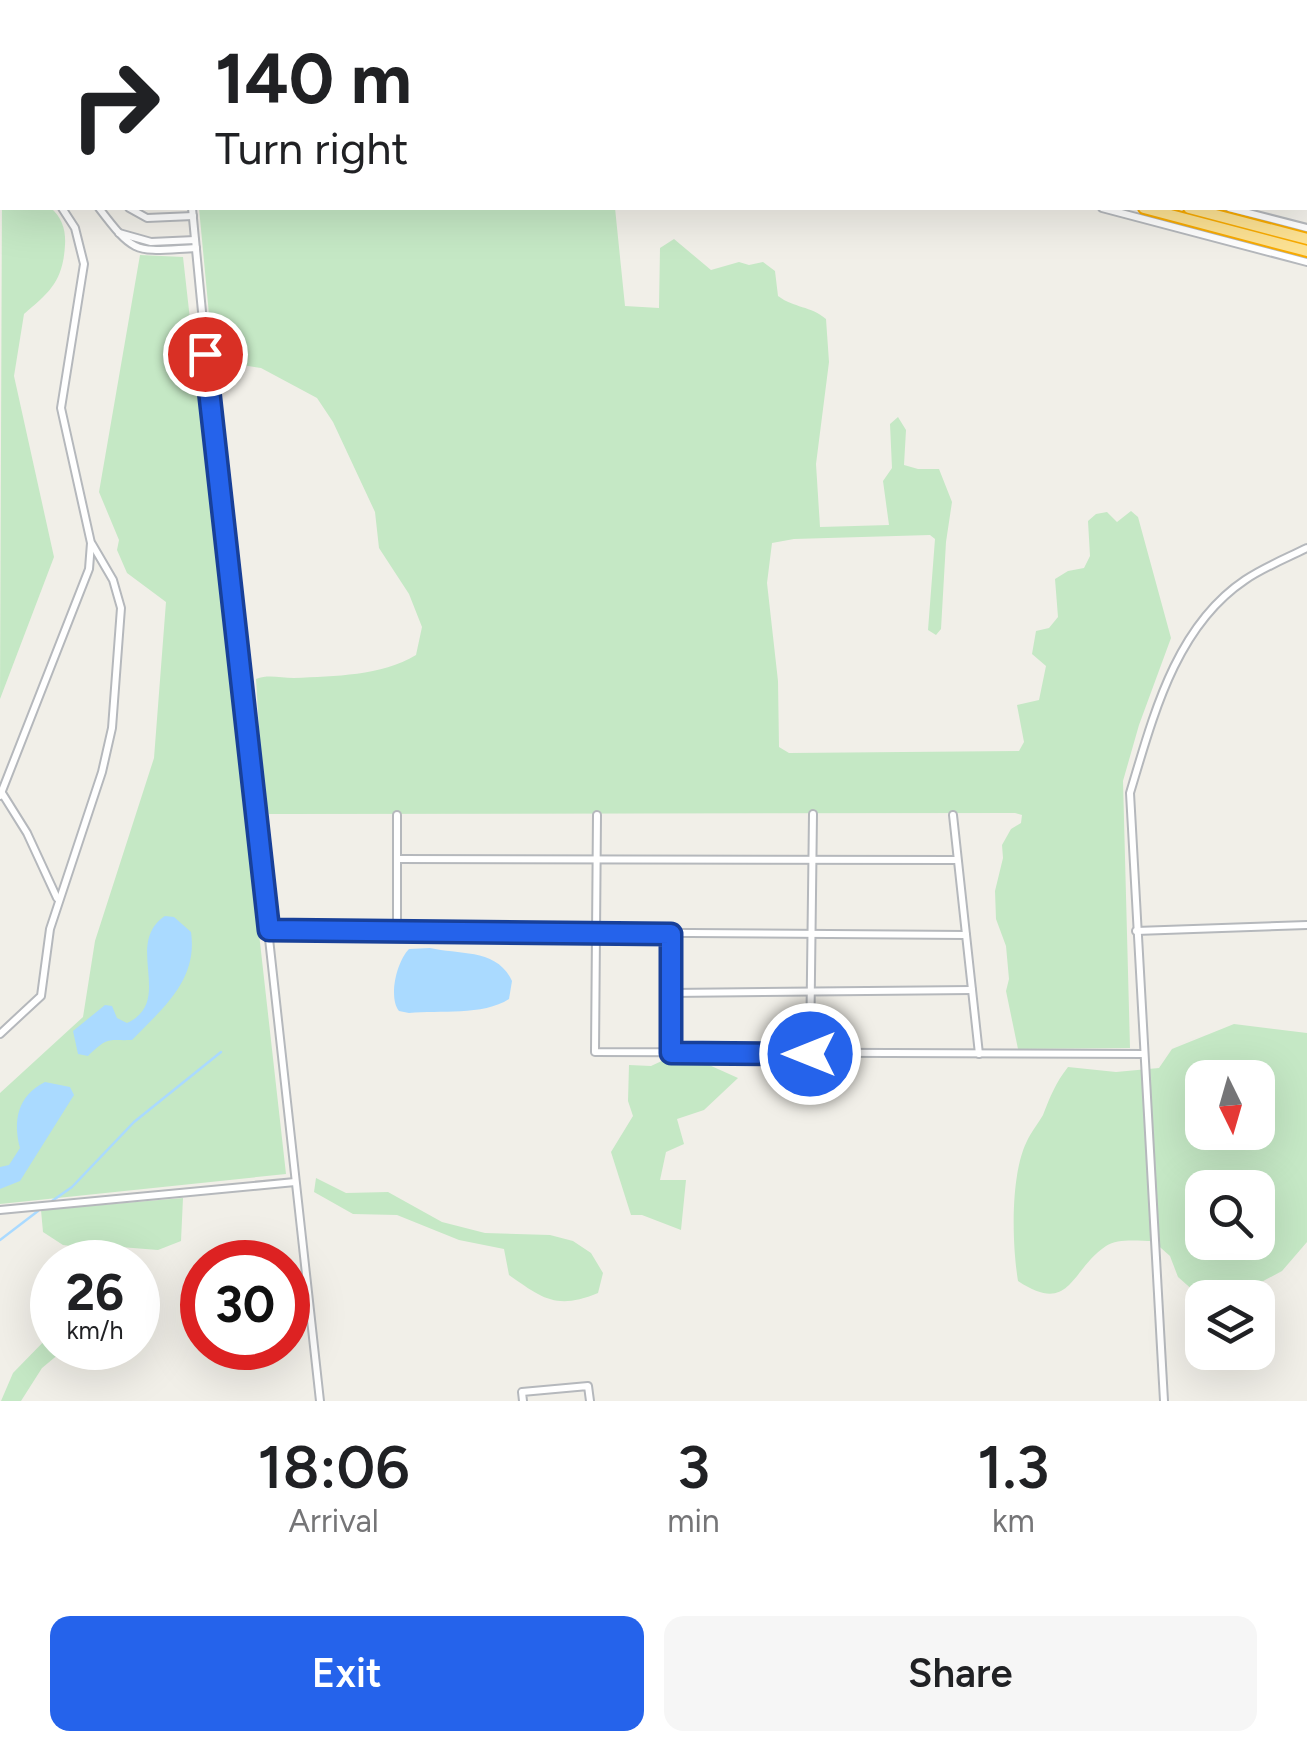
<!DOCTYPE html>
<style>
body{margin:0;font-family:Figtree,sans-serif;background:#f6f6f6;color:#202124;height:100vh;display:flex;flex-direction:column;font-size:38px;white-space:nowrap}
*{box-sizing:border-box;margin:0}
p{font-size:32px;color:#757577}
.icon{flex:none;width:55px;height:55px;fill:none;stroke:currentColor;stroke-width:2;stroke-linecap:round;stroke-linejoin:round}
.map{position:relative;height:1401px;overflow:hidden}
.details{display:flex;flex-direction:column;background:#fff;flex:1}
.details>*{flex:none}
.hud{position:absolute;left:0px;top:0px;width:1308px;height:210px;box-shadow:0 10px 40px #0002;background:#fff;color:#202124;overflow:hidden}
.needle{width:65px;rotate:175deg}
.controls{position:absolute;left:1185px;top:1060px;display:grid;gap:20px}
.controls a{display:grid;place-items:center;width:90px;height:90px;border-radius:20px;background:#fff;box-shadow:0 10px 40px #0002;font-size:50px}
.speed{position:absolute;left:30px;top:1240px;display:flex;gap:20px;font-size:50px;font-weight:700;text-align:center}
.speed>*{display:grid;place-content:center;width:130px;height:130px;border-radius:50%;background:#fff;box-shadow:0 10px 40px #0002;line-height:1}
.speed small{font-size:25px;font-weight:400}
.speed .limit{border:15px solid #d22;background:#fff;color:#111}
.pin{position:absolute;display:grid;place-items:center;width:85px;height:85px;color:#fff;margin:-42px;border:5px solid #fff;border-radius:50%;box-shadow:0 2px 10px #0007}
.me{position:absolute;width:110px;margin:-55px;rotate:270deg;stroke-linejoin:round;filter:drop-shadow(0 0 8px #0008)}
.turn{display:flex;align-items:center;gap:35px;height:210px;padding:0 50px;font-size:45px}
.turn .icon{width:130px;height:130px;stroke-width:2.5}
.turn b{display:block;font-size:70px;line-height:85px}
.eta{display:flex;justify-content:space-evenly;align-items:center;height:170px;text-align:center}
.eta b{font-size:60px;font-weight:600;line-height:70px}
.action{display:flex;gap:20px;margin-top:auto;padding:20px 50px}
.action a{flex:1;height:115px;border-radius:20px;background:#2563eb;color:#fff;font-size:40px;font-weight:600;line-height:115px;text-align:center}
.action a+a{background:#f6f6f6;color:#202124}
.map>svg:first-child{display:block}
.green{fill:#c5e8c5;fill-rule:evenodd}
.water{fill:#aadaff}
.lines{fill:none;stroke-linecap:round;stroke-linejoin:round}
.stream{stroke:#aadaff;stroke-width:2.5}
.minor-casing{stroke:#b5b8bc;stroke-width:10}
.highway-casing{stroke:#f9ab00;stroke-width:14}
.minor{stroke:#fff;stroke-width:6}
.highway{stroke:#fde293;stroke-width:10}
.route-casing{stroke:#184099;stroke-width:25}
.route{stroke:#2563eb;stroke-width:18}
</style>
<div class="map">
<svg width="1307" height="1401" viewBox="0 0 1307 1401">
<rect width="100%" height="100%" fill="#f1efe8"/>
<g class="green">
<path d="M2,192v16h49c11,10 15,22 14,37 -2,36 -15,47 -41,69l-10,62 40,181 -54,142z"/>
<path d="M199,208h416l10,98 34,2 1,-60 14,-9 37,31 28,-8 10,3 14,-3 12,9 3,25c16,12 33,10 48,23l3,43 -13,102 4,63 69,-2 -6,-44 9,-13 -2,-44 8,-7 8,13 -2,35 14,4h21l13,33 -6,40 -5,87 -5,6 -8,-5 7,-91 -5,-4 -136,4 -22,4 -5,40 11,98 1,66 10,6 230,-2 5,-9 -7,-37 22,-5 7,-34 -14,-12 4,-23 13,-3 9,-11 -3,-38 13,-8 16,-3 6,-12 -2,-35 8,-7 11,-2 10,10 14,-11 7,6 33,121 -32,87 -16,56 7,267 -112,1 -12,-58 3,-12 -3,-33 -10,-27 -1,-28 8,-33 -1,-13 9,-16 10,-6 1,-8 -7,-2 -746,1 -6,-20 -7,-115c13,-5 24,-1 38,-1 41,-2 87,-2 122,-23l6,-28 -13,-33 -30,-46 -4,-36 -42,-90 -16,-24 -56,-30 -38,-6 -11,-16z"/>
<path d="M140,255l43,2 103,917 -286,30v-111l83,-76 12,-76 59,-183 12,-156 -39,-29 -10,-23 2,-10 -20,-48z"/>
<path d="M1234,1024l73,9v209l-25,29 -41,22 -46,-1 -17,-15 -8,-21 -17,-15c-15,0 -35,-3 -47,5 -36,24 -35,70 -88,35 -6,-37 -8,-106 9,-140 4,-9 11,-17 16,-26 7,-18 13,-33 25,-48l48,5 43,-4 13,-19zM1202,1078h56v54h-56zM1202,1188h56v54h-56z"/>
<path d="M666,1059l32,1 40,18 -34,32 -27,9 7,25 -18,8 -6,28h26l-5,50 -39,-15h-11l-20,-63 22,-36 -5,-15 1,-36 22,1z"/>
<path d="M316,1178l30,15 42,-1 54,30 43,11 65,2 23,6 18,12 12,20 -5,20c-41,17 -55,6 -89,-18l-5,-26 -45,-9 -62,-25 -44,-1 -39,-22z"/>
<path d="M183,1198l-2,43 -23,9 -50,-4 -23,2 -22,-3 -20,-13 -2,-22z"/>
<path d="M52,1333v15h14l-24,20 -21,33h-20l12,-28z"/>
</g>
<g class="water">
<path d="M165,916l9,1 17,15c7,48 -28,76 -59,108 -25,1 -23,-4 -44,16l-10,-2 -5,-23 32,-26 7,1 5,12 10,5c48,-22 -4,-79 38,-107z"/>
<path d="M430,948c29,7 67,0 82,33l-3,18c-26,17 -70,11 -100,14l-10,-2c-11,-14 -2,-50 10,-62z"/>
<path d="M45,1082l25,5 4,8 -54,86 -20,8v-22l9,-2 11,-17c-7,-27 -3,-52 25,-66z"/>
</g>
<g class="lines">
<g class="stream">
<path d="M1221,0l3,2"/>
<path d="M1305,62l2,2"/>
<path d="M52,1201l20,-14 62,-65 87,-70"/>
<path d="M0,1240l38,-29"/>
</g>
<defs>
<g id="minor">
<path d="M94,0l8,2"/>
<path d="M442,0l13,2"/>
<path d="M69,2l5,-2"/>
<path d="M564,2v-2"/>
<path d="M577,2l1,-2"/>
<path d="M1008,2l4,-2"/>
<path d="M0,65l2,-2"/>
<path d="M0,142l2,1"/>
<path d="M0,160l2,1"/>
<path d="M99,208c37,49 37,43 97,40"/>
<path d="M129,208l18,10 46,-2"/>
<path d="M192,208l25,259 103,934"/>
<path d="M1102,208l205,54"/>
<path d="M1229,208l78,20"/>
<path d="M119,233l32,9 44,-2"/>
<path d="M2,793l25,40 30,65"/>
<path d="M0,796l89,-227 2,-26 -30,-135 23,-144 -9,-36 -13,-20"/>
<path d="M597,815l-2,237 549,2"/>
<path d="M953,815l26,239"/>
<path d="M397,859l560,1"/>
<path d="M269,930l697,5"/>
<path d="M397,931v-116"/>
<path d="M1136,931l171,-6"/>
<path d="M671,993l301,-3"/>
<path d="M0,1034l41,-38 9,-67 52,-157 10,-44 9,-120 -8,-28 -21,-36"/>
<path d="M671,1053v-119"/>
<path d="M810,1054l3,-240"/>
<path d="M0,1210l295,-28"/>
<path d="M523,1401l-1,-9 66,-6 2,15"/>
<path d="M1164,1401l-34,-608c23,-76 45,-166 115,-213 19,-13 42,-22 62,-32"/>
</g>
<g id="highway">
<path d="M130,0l11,2"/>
<path d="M387,0l22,2"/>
<path d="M1144,208l163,43"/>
<path d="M1189,208l118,31"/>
</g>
</defs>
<use href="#minor" class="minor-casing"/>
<use href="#highway" class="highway-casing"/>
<use href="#minor" class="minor"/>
<use href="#highway" class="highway"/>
</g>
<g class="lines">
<defs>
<path id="route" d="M205,354l64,576 402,4v119l139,1"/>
</defs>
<use href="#route" class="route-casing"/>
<use href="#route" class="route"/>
</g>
</svg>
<div class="controls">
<a><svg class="needle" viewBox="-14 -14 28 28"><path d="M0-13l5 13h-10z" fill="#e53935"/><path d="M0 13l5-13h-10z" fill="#757577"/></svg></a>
<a><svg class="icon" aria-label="search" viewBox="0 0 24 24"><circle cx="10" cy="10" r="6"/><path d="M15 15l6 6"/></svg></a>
<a><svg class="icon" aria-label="layers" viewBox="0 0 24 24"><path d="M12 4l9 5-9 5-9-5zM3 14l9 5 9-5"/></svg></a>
</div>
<div class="speed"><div>26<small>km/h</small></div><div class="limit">30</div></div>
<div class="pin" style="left:205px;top:354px;background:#d93025"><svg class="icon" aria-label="arrive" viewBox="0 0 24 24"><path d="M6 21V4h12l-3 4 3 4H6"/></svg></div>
<svg class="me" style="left:810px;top:1054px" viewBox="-20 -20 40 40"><circle r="17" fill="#2563eb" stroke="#fff" stroke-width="3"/><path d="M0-11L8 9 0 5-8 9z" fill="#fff"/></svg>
<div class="hud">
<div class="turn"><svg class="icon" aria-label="right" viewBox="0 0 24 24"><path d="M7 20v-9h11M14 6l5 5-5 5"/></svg><div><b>140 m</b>Turn right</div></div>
</div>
</div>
<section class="details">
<div class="eta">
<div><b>18:06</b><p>Arrival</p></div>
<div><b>3</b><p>min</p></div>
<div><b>1.3</b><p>km</p></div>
</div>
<div class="action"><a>Exit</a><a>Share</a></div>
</section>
